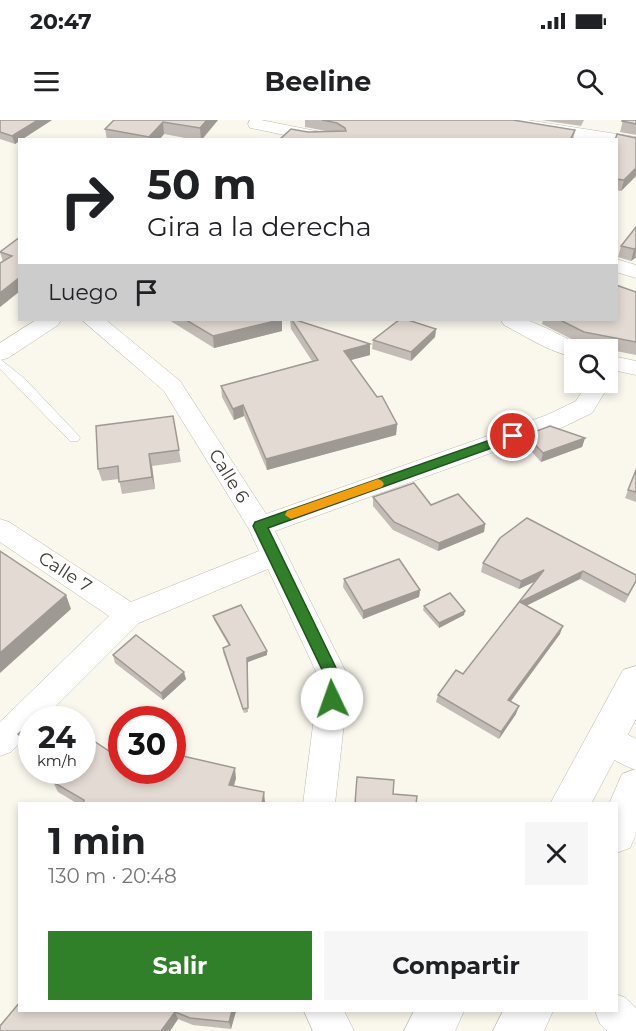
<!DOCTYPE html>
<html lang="es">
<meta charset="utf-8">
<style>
body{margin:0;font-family:Montserrat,sans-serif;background:#f6f6f6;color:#202124;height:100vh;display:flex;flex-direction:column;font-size:22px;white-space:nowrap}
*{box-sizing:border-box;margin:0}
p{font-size:20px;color:#757577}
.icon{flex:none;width:33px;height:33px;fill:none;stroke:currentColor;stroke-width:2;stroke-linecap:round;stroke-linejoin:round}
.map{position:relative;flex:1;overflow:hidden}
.details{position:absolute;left:18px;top:682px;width:600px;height:210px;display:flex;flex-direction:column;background:#fff;border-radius:0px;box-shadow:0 3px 9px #0003}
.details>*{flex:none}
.guide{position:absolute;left:18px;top:18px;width:600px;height:183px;border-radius:0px;box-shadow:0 3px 9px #0003;background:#fff;color:#202124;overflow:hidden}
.fabs{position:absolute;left:564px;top:219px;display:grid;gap:12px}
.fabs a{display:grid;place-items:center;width:54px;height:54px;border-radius:0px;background:#fff;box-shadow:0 3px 9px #0003;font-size:30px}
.speed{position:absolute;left:18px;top:586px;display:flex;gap:12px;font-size:30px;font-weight:700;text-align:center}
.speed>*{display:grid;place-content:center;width:78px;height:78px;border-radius:50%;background:#fff;box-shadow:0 3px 9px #0003;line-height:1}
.speed small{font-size:15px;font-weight:400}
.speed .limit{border:9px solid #d22;background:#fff;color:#111}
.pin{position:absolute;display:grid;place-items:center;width:51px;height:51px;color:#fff;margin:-26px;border:3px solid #fff;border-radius:50%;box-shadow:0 2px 6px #0007}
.me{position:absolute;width:66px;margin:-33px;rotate:357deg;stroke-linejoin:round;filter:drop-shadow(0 0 4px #0008)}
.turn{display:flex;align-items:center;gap:21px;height:126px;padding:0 30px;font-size:27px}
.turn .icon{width:78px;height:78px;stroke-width:2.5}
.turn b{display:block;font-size:42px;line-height:51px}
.then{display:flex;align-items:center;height:57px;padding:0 30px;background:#0003;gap:12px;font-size:22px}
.round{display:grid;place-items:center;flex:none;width:63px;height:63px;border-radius:0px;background:#f6f6f6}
.head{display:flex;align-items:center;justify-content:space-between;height:102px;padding:0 30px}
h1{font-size:36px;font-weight:700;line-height:45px}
.button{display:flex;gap:12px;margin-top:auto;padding:12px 30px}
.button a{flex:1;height:69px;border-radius:0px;background:#307f29;color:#fff;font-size:24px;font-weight:700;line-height:69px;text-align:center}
.button a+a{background:#f6f6f6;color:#202124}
.status{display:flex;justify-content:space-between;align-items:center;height:42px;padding:0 30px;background:#fff;direction:ltr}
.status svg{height:16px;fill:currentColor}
header{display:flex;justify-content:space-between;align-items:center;height:78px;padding:0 30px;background:#fff;font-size:27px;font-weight:700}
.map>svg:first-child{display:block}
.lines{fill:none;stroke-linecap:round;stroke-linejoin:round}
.service-casing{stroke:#bdbab0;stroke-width:1}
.minor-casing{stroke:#bdbab0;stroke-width:1}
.primary-casing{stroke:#bdbab0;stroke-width:1}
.service{fill:#fff;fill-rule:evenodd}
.minor{fill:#fff;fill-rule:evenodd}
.primary{fill:#fff;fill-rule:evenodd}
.wall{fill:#c3bbb5}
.shaded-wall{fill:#9f9994}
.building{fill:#e3dad3;stroke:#9f9994;stroke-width:1.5}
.route{fill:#307f29;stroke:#1f531b;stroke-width:1.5}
.slow{fill:#f59e0b}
.labels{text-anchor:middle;stroke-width:6;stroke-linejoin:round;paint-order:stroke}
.street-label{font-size:18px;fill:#3d3c38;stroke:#fff}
</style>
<div class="status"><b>20:47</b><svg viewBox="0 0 49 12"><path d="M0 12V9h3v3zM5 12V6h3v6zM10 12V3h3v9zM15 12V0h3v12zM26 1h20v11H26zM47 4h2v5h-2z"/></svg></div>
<header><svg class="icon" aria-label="menu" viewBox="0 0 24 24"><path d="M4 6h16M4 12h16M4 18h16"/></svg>Beeline<svg class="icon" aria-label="search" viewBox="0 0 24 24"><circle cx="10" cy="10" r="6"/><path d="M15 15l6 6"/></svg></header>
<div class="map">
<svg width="636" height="911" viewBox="0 0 636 911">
<rect width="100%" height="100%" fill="#faf7ed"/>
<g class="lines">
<defs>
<path id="service" d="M0,239l25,20 53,56 2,3 -2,3h-8l-70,-72z"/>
<g id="minor">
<path d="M250,0h11l75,15 8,5h-36l-52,-11 -6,-1 -2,-4z"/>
<path d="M487,0h40l109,17v10l-20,-3v-4h-29l-92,-15z"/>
<path d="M616,139l20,6v13l-20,-6z"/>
<path d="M36,200h25l-3,5 -50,33 -8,2v-17z"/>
<path d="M82,200h24l74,61 86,133 281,-99 29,-14 12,-19h20v-5l3,5 -19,31 -29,14 -288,104 74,147 -14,126h-32l16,-126 -51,-109 -129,54 -97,97h-10v11l-21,21 -11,4v-34l109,-106 -109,-74v-23l9,3 122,80 128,-51 -10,-22 -85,-138z"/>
<path d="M501,200c7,-1 17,-2 24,0 7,0 57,25 60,30h-11v7c-25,-5 -47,-20 -70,-32z"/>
<path d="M608,235l28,6v14l-28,-6z"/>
<path d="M608,604l28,15v31c-16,-6 -36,-16 -43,-32l4,-10z"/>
<path d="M616,874l10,4 10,10v23h-29l-7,-7 -5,-13h21z"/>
<path d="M304,891h40l10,20h-41z"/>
</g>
<g id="primary">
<path d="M636,546v53l-45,85h-41l73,-134z"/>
<path d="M636,649v65l-6,14 -14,5v-49h-7l13,-30z"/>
<path d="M414,891h50l-9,20h-51z"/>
<path d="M503,891h50l-9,20h-51z"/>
</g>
</defs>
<use href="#service" class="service-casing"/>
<use href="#minor" class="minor-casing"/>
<use href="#primary" class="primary-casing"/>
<use href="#service" class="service"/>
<use href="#minor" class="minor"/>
<use href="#primary" class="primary"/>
</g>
<g class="wall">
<path d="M0,0h52l-31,20h-1l-5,4 -15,-5z"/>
<path d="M114,0h104l-16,20h-6l-32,-6 -5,6h-52l-2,-11z"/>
<path d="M305,0h208l62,10 -2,10h-294l29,-8h23l-26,-5z"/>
<path d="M541,0h43l-3,6z"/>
<path d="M623,0h13v15l-16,-3z"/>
<path d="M636,18v38l-15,15 -5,-1v-50z"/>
<path d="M636,107v31h-1l-4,3 -13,-4 3,-11z"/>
<path d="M20,117v54l-20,16v-44l3,-1 -3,-10z"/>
<path d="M636,172v63l-55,-11 -39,-20 1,-4h73z"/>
<path d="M169,200h113v11l-68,17z"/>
<path d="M290,200l80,35 -20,5 47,64 -1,11 -129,35 -23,-54 -10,4 -12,-23 -1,-11 91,-25 -21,-32z"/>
<path d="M436,209l-1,8 -24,24 -39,-12 1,-9z"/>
<path d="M173,296l8,46 -29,4 3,23 -33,5 -3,-15 -17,2 -4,-12z"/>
<path d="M526,315l59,3 -3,9 -41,15 -17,-19z"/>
<path d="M636,350v32l-11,-4z"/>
<path d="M373,377l58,8 54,19 -1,8 -46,19 -45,-21 -20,-24z"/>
<path d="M500,418l136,44 -11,21 -45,-24 -53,26 33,29 -50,67 6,13 -17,25 -63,-37 2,-7 25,-21 73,-93 -17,8 -38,-17 2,-9z"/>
<path d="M344,459l76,11 -1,7 -56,22 -20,-32z"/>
<path d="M424,486l40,9 -25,13 -16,-18z"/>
<path d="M213,496l54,35v4l-19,7v50l-4,1 -21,-61v-4l6,-2 -15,-26z"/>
<path d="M113,535l73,24 -23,21 -48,-37z"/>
<path d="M32,603v29l-8,-7 -6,-11z"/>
<path d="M53,651h69l114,7 -2,8 31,16 -1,2h-186l-20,-12 -5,-10z"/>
<path d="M20,882l216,9 -5,18 -38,-4 -15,-6 -8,12h-170z"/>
</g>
<g class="shaded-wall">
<path d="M38,0h14l-31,20h-1v1l-5,3 -3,-8z"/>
<path d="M207,0h11l-17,20 -1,-12z"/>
<path d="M163,2l1,12 -5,6h-10v-3z"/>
<path d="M636,48v8l-15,15 3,-11z"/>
<path d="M636,128l-1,10 -4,3 3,-12z"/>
<path d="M20,157v14l-20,16v-14z"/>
<path d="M279,200h3v11l-68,17 -1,-12z"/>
<path d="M436,209l-1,8 -24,24v-9z"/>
<path d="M370,224v11l-26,7v-11z"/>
<path d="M243,285l1,11 -10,4 -1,-11z"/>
<path d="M397,304l-1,11 -129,35 -1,-11z"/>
<path d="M585,318l-3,9 -41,15 2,-9z"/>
<path d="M149,334l3,12 3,23 -3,-12z"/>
<path d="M485,404l-1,8 -46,19 1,-8z"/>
<path d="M544,450l-2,8 -23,11 2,-8z"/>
<path d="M583,451l-3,8 -62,31 2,-8z"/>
<path d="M420,470l-1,7 -56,22v-8z"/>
<path d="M66,475l5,14 -71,64v-20z"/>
<path d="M465,491l-1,4 -25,13v-5z"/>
<path d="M563,506l-3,8 -54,74 2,-8z"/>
<path d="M267,531v4l-19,7v50l-1,-54z"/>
<path d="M184,552l2,7 -23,21 -2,-7z"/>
<path d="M519,586l-3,8 -17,25 2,-7z"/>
<path d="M235,648l1,10 -5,17 -2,-10z"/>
<path d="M264,672l1,10 -1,2h-2z"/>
<path d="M232,891h4l-5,18 -2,-7z"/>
<path d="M175,892l3,7 -8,12h-9z"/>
</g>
<g class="building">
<path d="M0,0h38l-26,16 -12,-4z"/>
<path d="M114,0h93l-7,8 -37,-6 -14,15 -44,-8z"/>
<path d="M322,0h191l62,10 -5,10h-291l12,-11 17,3 38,-1 -1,-3 -8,-5z"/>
<path d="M623,0h13v4l-14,-3z"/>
<path d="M617,14l19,4v30l-12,12 -8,-1v-39h-1z"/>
<path d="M636,107v21l-2,1 -13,-3z"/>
<path d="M20,117v40l-20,16v-30l12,-7 -12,-4z"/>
<path d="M616,165l20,7v50l-52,-10 -24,-12h56z"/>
<path d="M186,200h93l-66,16z"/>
<path d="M292,200h4l74,24 -26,7 33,46 5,-1 15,28 -131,35 -23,-54 -10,4 -12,-23 97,-26z"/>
<path d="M399,200h9l28,9 -25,23 -38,-12z"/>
<path d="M173,296l6,34 -30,4 3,23 -33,5 -1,-16 -20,3 -2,-43z"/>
<path d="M550,306l35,12 -42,15 -17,-18z"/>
<path d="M636,350v22l-8,-2z"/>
<path d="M414,363l17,22 27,-11 27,30 -46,19 -45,-21 -21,-25z"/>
<path d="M527,398l109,57v6l-8,14 -45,-24 -63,31 43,24 -55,74 11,6 -18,26 -63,-37 18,-25 7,4 81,-104 -23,11 -38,-18 17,-25z"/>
<path d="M0,431l66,44 -66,58z"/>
<path d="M399,439l21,31 -57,21 -19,-32z"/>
<path d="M450,473l15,18 -26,12 -15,-17z"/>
<path d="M241,485l26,46 -20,7 1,50 -5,1 -20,-61 7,-3 -17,-29z"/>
<path d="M136,515l48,37 -23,21 -48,-38z"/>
<path d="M47,590l15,10h-27z"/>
<path d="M32,603v23l-14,-12z"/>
<path d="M82,613l33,22 7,1v15h50v-16l2,-1 61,14 -6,17 35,7 -2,12h-179l1,-4 -31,-18 1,-11h28z"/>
<path d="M357,657l37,3 -1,14 24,2 -1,8h-61z"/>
<path d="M20,882v9h212l-3,11 -39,-4 -15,-6 -14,19h-161v-5z"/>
</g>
<path class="route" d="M513,312l4,1v6l-249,89 73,150 -4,26 -5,2 -6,-2 -2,-5 2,-21 -73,-152 2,-4z"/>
<path class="slow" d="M378,359l4,2 2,3 -2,3 -91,32 -6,-4 2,-4z"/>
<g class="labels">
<g class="street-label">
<text transform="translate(229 356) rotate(58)" y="6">Calle 6</text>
<text transform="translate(65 452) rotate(33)" y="6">Calle 7</text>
</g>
</g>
</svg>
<div class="fabs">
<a><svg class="icon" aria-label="search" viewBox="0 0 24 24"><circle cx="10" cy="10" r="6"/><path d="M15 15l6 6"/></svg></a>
</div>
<div class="speed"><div>24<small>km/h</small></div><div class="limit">30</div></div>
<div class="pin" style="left:513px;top:316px;background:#d93025"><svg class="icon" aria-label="arrive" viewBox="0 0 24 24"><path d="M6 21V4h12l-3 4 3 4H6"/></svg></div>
<svg class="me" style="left:332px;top:579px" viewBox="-20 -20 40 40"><circle r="19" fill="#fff"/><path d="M0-13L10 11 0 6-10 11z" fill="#307f29"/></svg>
<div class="guide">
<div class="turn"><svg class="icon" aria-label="right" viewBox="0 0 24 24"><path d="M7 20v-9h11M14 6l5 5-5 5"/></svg><div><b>50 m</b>Gira a la derecha</div></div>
<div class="then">Luego<svg class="icon" aria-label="arrive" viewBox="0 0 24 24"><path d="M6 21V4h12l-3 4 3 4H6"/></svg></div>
</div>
<section class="details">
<div class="head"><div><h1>1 min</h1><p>130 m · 20:48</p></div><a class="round"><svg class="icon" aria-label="close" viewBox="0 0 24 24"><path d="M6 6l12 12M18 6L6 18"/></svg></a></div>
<div class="button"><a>Salir</a><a>Compartir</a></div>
</section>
</div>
